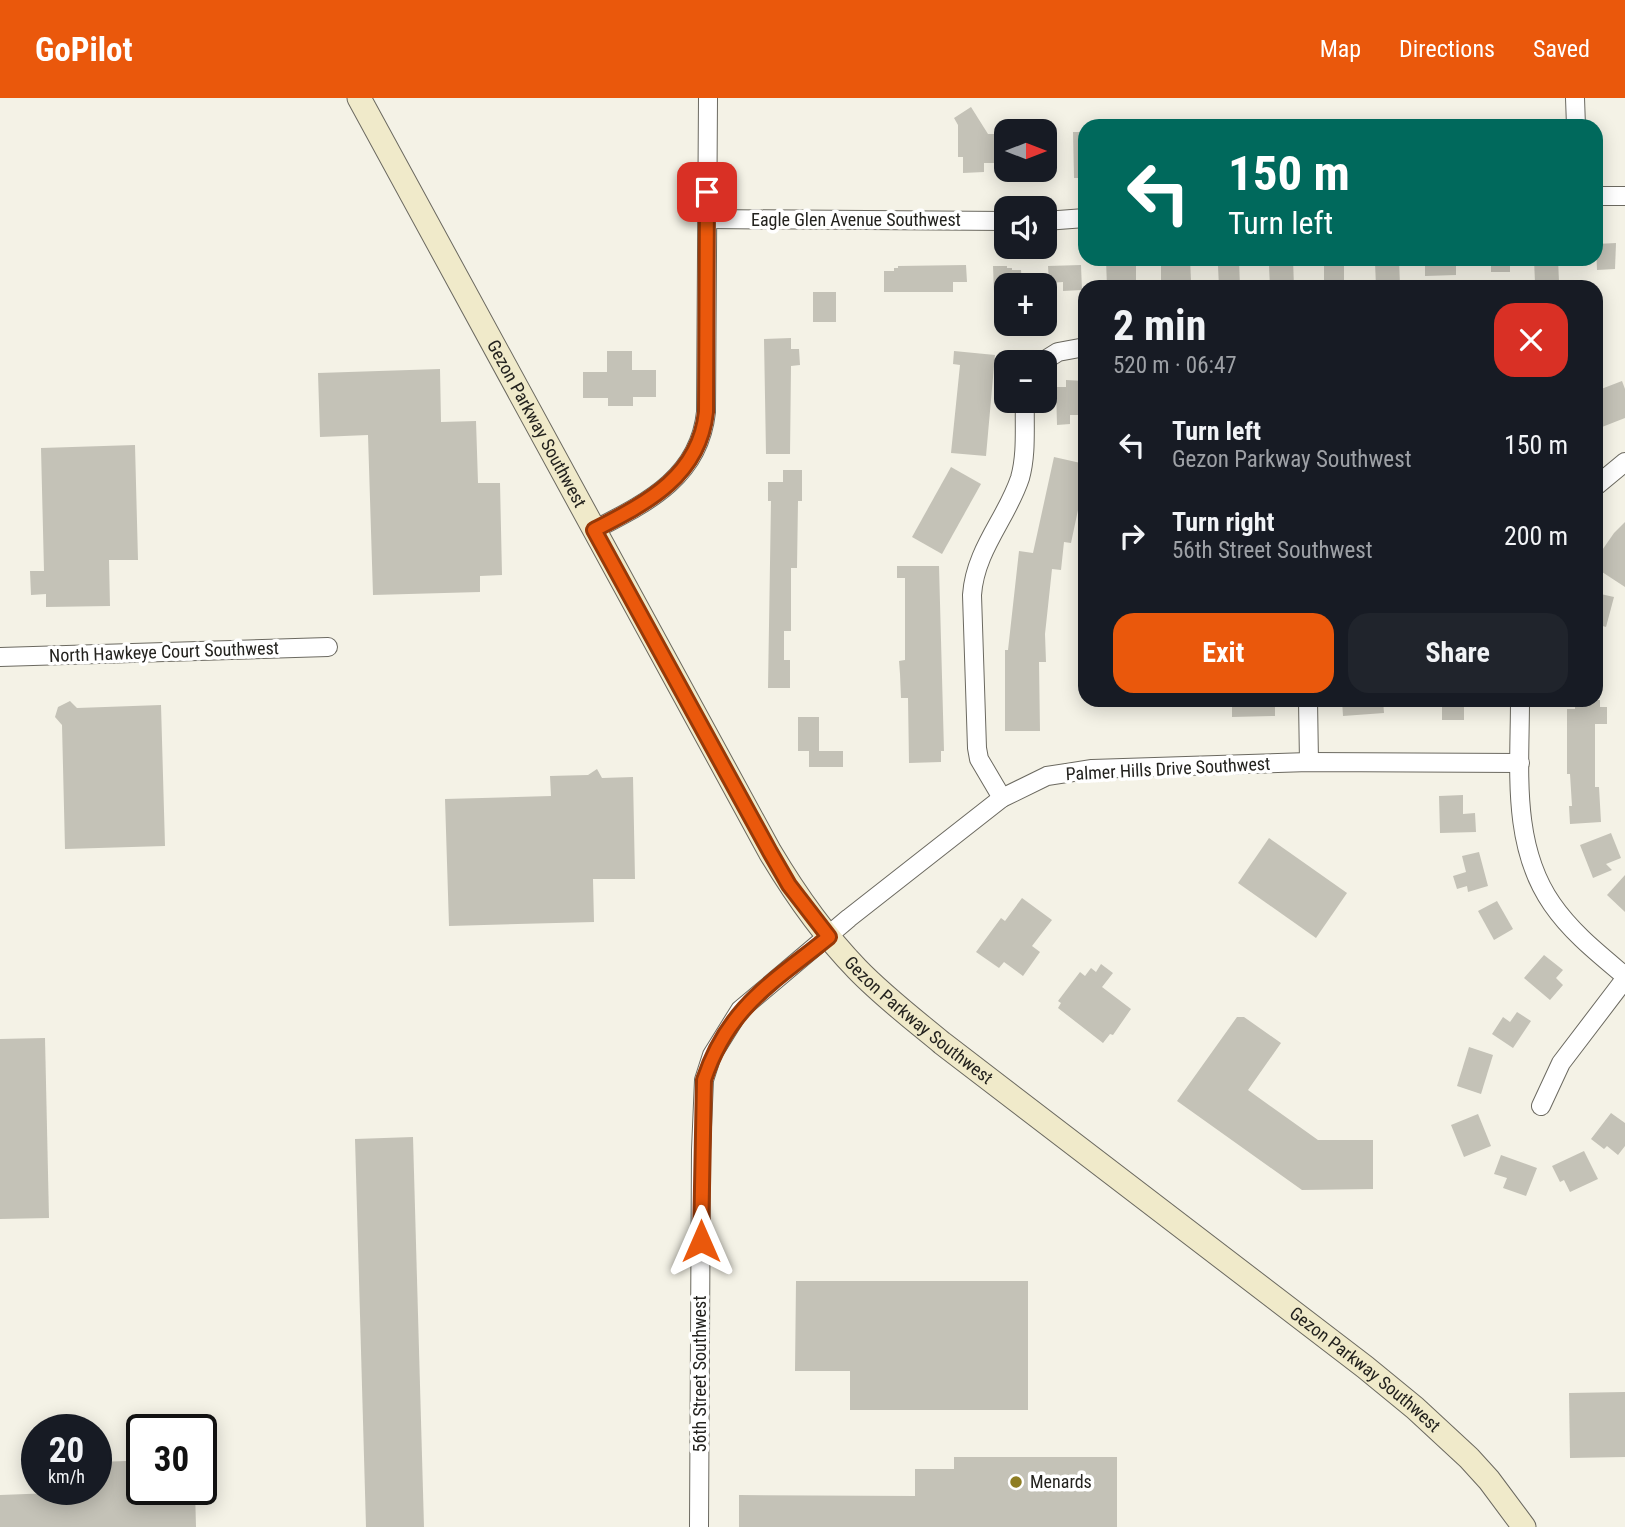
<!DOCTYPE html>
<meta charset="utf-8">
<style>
body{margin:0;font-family:"Roboto Condensed",sans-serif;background:#20242c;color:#f1f3f6;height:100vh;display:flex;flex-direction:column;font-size:26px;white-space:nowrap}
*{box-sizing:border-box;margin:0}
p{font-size:23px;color:#9ea1a6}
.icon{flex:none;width:38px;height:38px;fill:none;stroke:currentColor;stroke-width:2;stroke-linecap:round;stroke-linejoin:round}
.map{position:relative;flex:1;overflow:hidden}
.side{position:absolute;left:1078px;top:182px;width:525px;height:427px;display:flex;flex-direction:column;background:#171b24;border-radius:21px;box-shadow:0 4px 18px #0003}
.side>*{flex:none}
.banner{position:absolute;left:1078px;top:21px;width:525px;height:147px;border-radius:21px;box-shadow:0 4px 18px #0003;background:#00695c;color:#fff;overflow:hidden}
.needle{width:46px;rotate:90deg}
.controls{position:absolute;left:994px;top:21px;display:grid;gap:14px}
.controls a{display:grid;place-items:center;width:63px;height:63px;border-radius:14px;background:#171b24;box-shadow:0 4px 18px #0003;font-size:35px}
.speed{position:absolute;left:21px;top:1316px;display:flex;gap:14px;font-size:35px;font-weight:700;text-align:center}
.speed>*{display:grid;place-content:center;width:91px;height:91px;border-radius:50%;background:#171b24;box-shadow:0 4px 18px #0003;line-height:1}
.speed small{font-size:18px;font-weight:400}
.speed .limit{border:4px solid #111;border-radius:10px;background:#fff;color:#111}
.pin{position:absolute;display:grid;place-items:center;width:60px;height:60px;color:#fff;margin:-30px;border-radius:14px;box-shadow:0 4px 10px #0006}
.me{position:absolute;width:77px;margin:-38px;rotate:0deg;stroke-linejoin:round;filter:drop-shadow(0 0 5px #0008)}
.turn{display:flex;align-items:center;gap:24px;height:147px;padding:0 35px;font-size:32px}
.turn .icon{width:91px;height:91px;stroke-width:2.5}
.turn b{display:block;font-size:49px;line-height:60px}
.round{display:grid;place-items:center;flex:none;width:74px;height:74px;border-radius:21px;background:#20242c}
.head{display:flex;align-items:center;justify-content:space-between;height:119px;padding:0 35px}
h1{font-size:42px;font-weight:700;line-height:52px}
.primary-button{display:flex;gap:14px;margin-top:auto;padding:14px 35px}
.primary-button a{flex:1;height:80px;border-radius:21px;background:#ea580c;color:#fff;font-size:28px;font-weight:700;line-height:80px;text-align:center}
.primary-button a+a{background:#20242c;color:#f1f3f6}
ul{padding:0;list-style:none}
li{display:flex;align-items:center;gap:21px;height:91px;padding:0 35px}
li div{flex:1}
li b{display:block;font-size:26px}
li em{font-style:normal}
header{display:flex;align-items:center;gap:42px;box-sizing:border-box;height:98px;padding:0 35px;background:#ea580c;color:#fff}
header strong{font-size:33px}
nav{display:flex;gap:38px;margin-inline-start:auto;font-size:24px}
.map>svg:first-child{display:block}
.building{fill:#c4c2b7}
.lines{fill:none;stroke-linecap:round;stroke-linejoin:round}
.minor-casing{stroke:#6b6960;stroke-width:20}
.secondary-casing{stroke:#6b6960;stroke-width:25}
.minor{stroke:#fff;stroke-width:18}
.secondary{stroke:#f0eaca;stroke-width:23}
.route-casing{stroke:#983908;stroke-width:18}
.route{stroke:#ea580c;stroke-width:12}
.poi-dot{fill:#8e7d23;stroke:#fff;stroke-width:2.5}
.labels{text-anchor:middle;stroke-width:7;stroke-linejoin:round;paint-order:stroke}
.street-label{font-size:18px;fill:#23221e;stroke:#fff}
.poi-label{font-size:18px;fill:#23221e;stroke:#fff;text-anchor:start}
</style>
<header>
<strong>GoPilot</strong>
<nav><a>Map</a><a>Directions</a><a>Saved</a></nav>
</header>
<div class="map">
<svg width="1625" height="1429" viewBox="0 0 1625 1429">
<rect width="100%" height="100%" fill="#f4f2e6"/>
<g class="building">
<path d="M971,9l17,27h7v29h-11v9l-21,1v-16h-5v-32l-4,-7z"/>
<path d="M1073,34h12v46h-11z"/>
<path d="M1616,145l-1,26 -18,1 -1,-26z"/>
<path d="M1171,161h19l1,22h-30v-21z"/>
<path d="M1224,161h15l1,28h-21l-1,-21 6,-1z"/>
<path d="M1280,161h13l1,28h-24l-1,-21h8z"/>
<path d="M1329,161h15v26h-20v-23h5z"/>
<path d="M1385,161h14l1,26 -24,1 -1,-23 8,-1z"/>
<path d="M1425,161h31v16l-31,1z"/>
<rect x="1491" y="161" width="19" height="13"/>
<path d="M1534,161h24l1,23 -24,1z"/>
<path d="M1106,162h15v2h6v2h9v23h-29z"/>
<path d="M966,167l1,17h-14v10h-69v-21h10v-3h4v-2z"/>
<path d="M1081,167l1,25 -19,1v-9l-14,1 -1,-17z"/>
<path d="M993,168h14v2h5v2h9l1,15h-16v8h-12z"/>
<rect x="813" y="194" width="23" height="30"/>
<path d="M791,240v11h8l1,16 -9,1 -1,88h-24l-2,-115z"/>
<path d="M607,253h25v19h24v27h-23v9h-25v-8h-25v-26h24z"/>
<path d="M954,253l41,4 -9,101 -35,-3 9,-88 -7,-1z"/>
<path d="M440,271l1,53 35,-1 2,62h22l2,92 -22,1v16l-107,3 -5,-160 -48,2 -2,-64z"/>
<path d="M1066,282l19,1v34h-15v9l-13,1 -1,-38h10z"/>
<path d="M1622,283l3,8v29l-23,9 -6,-16v-20z"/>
<path d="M135,347l3,115h-29l1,46 -64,1v-13l-15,1 -1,-24h14l-3,-123z"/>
<path d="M1054,359l31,7v13l-14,66 -7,-1 -3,28 -9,-1 -7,65 1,28h-7l1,69h-35v-81h3l11,-99 14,2z"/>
<path d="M951,369l30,17 -39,70 -30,-17z"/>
<path d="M783,372h19v31h-4l-1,67h-6v63h-7v29h6v28h-22l3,-187h-3v-19h15z"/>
<path d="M1625,424v65l-29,-19v-9l18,-26z"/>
<path d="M897,468h42l5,185h-3v11l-32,1 -1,-65h-7l-1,-24 -1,-13 6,-1v-82h-8z"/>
<path d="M1596,495l18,4 -8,30 -10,-3z"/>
<path d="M1232,602h43v16l-43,1z"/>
<path d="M1342,602h41l1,13 -41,3z"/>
<rect x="1442" y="602" width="22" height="20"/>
<path d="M1575,602h25v7h7v17h-12v63h4l2,35 -31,2 -1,-18h3l-2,-32h-3v-65h8z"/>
<path d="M70,603l7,7 84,-3 4,141 -100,3 -3,-124 -7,-8 3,-10z"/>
<path d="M798,619h21v34h24v16h-34v-16h-11z"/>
<path d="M597,671l5,9 31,-1 2,102h-42l1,43 -145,4 -4,-127 106,-3 -1,-20 38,-1z"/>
<path d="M1463,697v19l12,-1 1,19 -36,1 -1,-37z"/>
<path d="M1611,735l10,25 -15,6 6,6 -19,8 -13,-33z"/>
<path d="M1269,740l78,55 -31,45 -78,-55z"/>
<path d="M1479,754l9,34 -20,6 -1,-6 -10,3 -4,-13 13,-4 -4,-16z"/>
<path d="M1625,777v37l-18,-17z"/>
<path d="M1022,800l30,22 -20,26 8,6 -17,24 -19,-14 -5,6 -23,-16 25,-34 4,3z"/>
<path d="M1497,803l16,28 -19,11 -16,-29z"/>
<path d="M1544,857l19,15 -7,8 7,7 -13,15 -26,-22z"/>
<path d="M1101,866l12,9 -11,14 29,22 -18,26 -3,-1 -7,9 -45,-35 3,-5 -3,-2 22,-29 5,4 6,-8 5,4z"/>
<path d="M1517,914l14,9 -18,27 -21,-14 11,-17 7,5z"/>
<path d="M1237,919h7l37,26 -33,47 70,50h55v49l-71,1 -125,-89z"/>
<path d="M45,940l4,180 -49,1v-180z"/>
<path d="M1469,949l24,8 -12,39 -24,-8z"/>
<path d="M1611,1015l14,10v23l-7,9 -11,-9 -3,3 -13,-10z"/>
<path d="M1478,1016l13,32 -27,11 -13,-32z"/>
<path d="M413,1039l11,390h-58l-11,-388z"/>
<path d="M1584,1053l14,28 -28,13 -6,-12 -4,2 -8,-16z"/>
<path d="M1501,1057l36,13 -11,28 -23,-8 4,-10 -13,-4z"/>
<path d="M796,1183h232v129h-178v-39h-55z"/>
<path d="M1625,1294v65l-55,1 -1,-65z"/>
<path d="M954,1359h163v70h-378v-32l176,1v-27h39z"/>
<path d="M127,1363v18l15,-1v11h53l1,38h-196v-32l79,-3v-3h17v-27z"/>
</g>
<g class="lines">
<defs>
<g id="minor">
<path d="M1575,0l1,28"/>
<path d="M1596,98h29"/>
<path d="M707,121l299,2"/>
<path d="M1045,123l40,-3"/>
<path d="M1042,264l16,-10 27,-5"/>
<path d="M1596,388l29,-24"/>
<path d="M594,432c52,-27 105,-52 112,-118l2,-314"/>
<path d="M0,559l328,-10"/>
<path d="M1308,602l1,62"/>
<path d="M1520,602c0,69 -9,145 32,204 20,29 47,50 73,72"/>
<path d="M1002,700l-23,-39 -2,-11 -5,-153c3,-45 35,-77 48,-117 7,-25 4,-52 5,-77"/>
<path d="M1541,1008l20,-43 64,-84"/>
<path d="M699,1429l2,-377 3,-70 8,-25 28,-45 109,-92 153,-120 45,-22 45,-7 217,-7 211,1"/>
</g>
<g id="secondary">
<path id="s1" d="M359,0l411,754c25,42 53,82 87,117 26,27 56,50 85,74l423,324 50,41 54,50 20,22 35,47"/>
</g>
</defs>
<use href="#minor" class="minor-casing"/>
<use href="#secondary" class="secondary-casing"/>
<use href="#minor" class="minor"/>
<use href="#secondary" class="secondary"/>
</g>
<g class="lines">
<defs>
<path id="route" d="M701,1143l3,-161c24,-73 68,-97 125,-143l-40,-52 -19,-33 -176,-322c52,-27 105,-53 112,-118l1,-220"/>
</defs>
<use href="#route" class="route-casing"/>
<use href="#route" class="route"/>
</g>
<circle class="poi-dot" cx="1016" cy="1384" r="7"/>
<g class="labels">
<g class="street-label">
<text x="856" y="128">Eagle Glen Avenue Southwest</text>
<text dy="6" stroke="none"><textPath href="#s1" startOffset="371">Gezon Parkway Southwest</textPath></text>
<text transform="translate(164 554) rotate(-2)" y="6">North Hawkeye Court Southwest</text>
<text transform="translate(1168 671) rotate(-3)" y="6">Palmer Hills Drive Southwest</text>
<text dy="6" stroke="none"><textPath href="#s1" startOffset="1085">Gezon Parkway Southwest</textPath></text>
<text dy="6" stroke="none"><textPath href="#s1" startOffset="1652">Gezon Parkway Southwest</textPath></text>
<text transform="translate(700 1276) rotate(-90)" y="6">56th Street Southwest</text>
</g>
<g class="poi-label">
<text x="1030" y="1390">Menards</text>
</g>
</g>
</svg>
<div class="controls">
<a><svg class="needle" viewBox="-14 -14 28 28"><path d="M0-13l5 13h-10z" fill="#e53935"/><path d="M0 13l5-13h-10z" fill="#9ea1a6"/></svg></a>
<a><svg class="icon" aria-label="sound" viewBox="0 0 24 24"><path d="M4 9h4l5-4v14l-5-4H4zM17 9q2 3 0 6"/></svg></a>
<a>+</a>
<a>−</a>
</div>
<div class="speed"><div>20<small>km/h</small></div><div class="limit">30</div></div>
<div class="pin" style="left:707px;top:94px;background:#d93025"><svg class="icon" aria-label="arrive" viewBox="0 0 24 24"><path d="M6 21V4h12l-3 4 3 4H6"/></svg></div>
<svg class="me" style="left:701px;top:1143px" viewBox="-20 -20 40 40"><path d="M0-17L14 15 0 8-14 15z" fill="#ea580c" stroke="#fff" stroke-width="4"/></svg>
<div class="banner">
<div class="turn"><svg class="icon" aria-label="left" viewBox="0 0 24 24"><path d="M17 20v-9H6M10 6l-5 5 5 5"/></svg><div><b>150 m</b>Turn left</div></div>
</div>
<section class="side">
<div class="head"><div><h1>2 min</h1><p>520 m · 06:47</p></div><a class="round" style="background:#d93025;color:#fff"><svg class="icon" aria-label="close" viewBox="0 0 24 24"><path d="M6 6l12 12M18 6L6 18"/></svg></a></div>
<ul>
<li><svg class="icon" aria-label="left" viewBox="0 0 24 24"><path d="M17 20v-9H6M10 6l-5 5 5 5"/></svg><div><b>Turn left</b><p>Gezon Parkway Southwest</p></div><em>150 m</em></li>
<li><svg class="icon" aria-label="right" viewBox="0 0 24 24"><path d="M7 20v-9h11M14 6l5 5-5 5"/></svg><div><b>Turn right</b><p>56th Street Southwest</p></div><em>200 m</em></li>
</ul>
<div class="primary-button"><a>Exit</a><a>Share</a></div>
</section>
</div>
